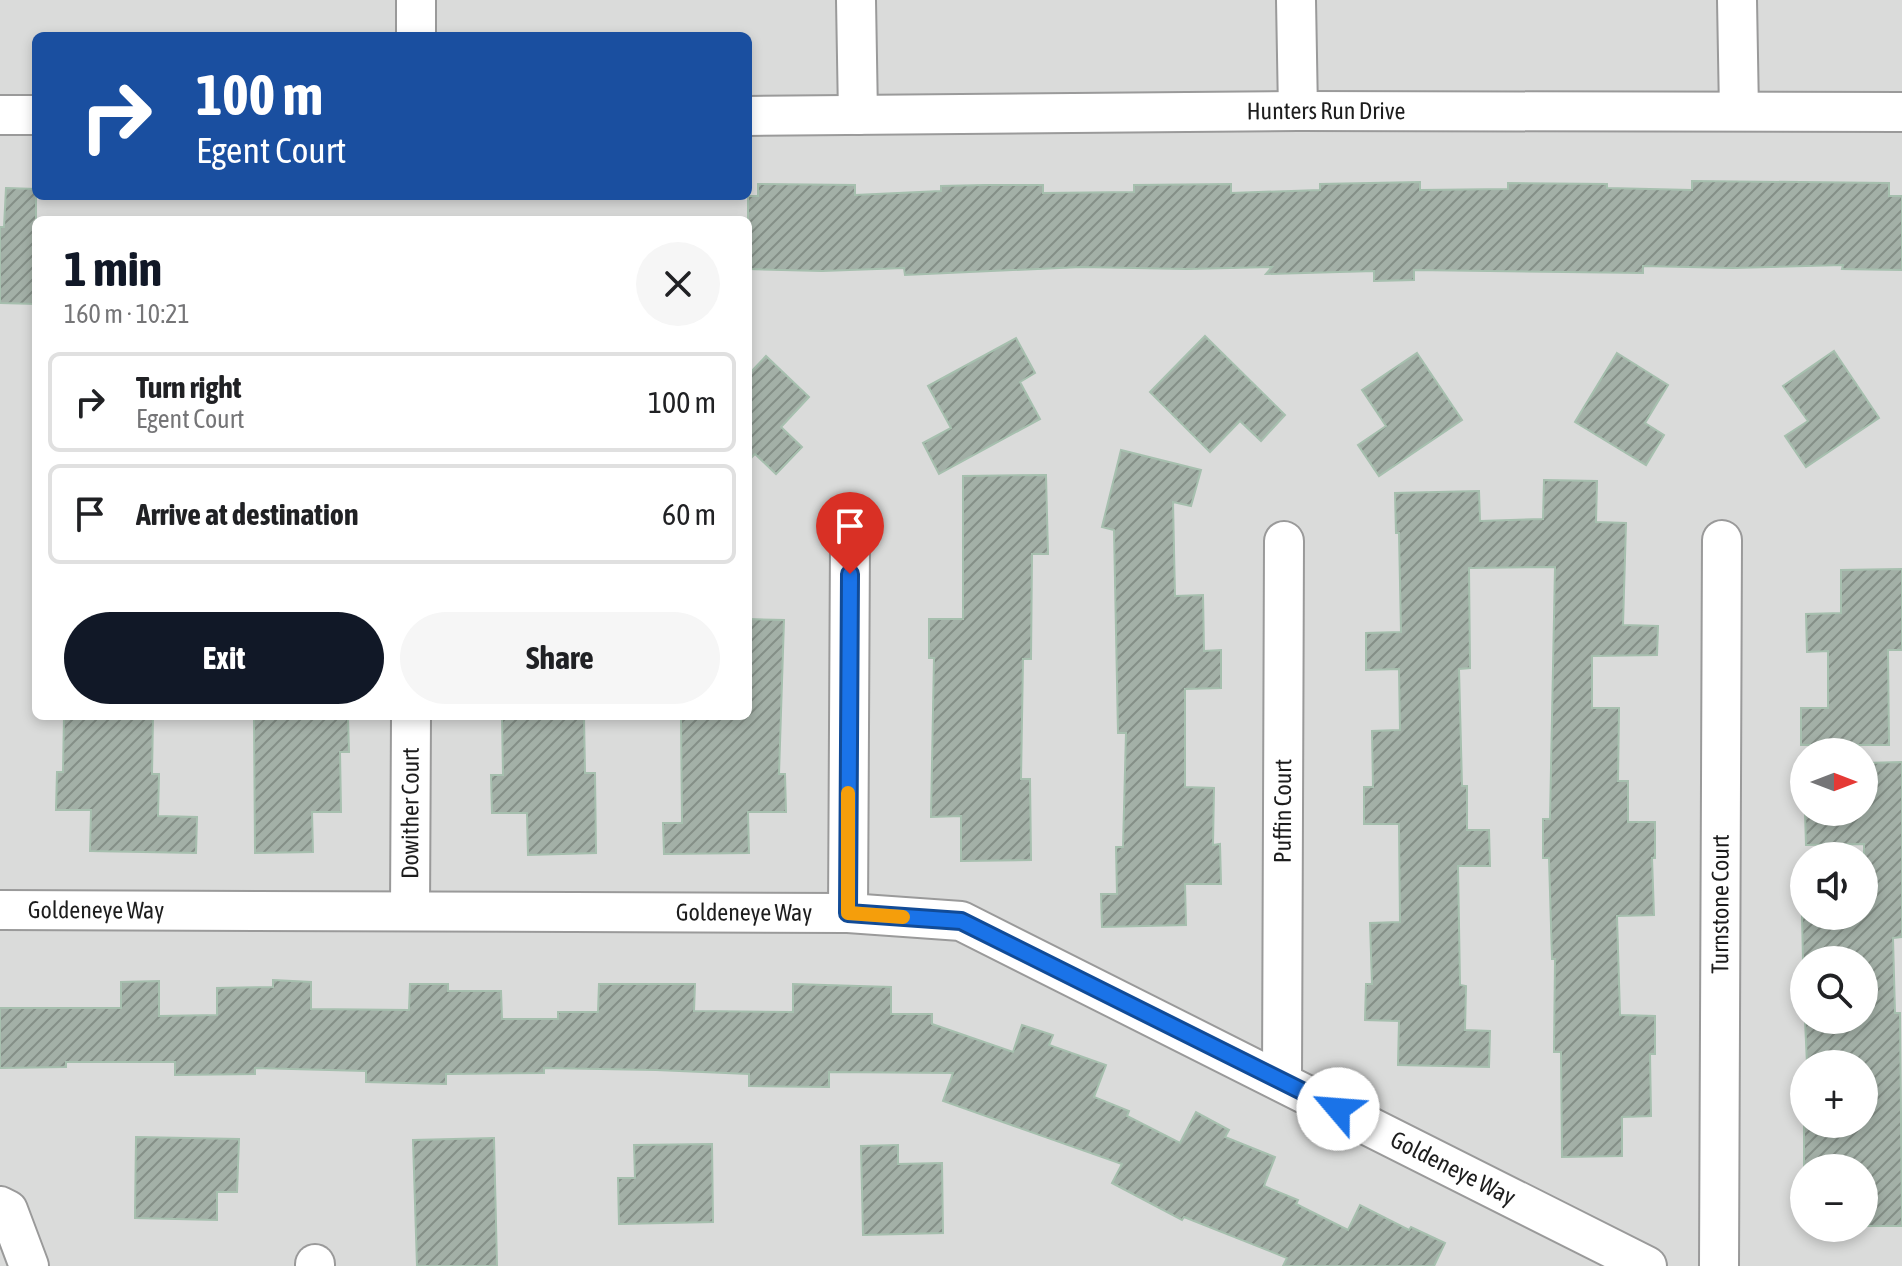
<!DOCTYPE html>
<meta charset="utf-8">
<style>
body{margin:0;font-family:"Asap Condensed",sans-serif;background:#f6f6f6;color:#202124;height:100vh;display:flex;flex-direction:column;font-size:30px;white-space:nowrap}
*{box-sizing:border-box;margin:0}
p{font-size:26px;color:#757577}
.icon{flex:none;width:44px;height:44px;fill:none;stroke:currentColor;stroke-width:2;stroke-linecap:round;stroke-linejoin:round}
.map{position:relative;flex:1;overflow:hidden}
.side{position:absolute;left:32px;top:216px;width:720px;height:504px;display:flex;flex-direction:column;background:#fff;border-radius:12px;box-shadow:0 4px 12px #0003}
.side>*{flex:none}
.guide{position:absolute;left:32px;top:32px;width:720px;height:168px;border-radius:12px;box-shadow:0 4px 12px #0003;background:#1a4fa0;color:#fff;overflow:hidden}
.needle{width:52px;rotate:90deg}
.buttons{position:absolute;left:1790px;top:738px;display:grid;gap:16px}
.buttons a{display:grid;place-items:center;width:88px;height:88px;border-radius:50%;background:#fff;box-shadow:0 4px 12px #0003;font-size:40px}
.pin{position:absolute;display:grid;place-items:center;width:68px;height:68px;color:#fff;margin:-82px -34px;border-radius:50% 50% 50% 0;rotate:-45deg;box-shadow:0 0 8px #0007}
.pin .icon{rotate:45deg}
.me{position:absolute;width:88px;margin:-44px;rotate:297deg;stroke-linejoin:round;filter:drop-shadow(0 0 6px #0008)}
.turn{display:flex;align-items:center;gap:28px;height:168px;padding:0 32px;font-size:36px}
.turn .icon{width:104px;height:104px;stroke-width:2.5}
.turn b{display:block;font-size:56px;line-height:68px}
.round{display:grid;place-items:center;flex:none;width:84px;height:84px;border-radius:42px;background:#f6f6f6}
.headline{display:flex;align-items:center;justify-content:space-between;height:136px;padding:0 32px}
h1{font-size:48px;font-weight:700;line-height:60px;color:#111827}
.action{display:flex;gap:16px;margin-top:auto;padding:16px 32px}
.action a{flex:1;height:92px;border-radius:48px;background:#111827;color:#fff;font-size:32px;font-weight:700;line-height:92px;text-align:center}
.action a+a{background:#f6f6f6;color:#202124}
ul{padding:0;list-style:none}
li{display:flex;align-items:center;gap:24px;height:100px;margin:0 16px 12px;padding:0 16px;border:4px solid #e0e0e0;border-radius:12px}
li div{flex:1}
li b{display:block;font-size:30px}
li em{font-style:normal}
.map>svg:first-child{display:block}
.residential{fill:#dadbda;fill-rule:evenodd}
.building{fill:url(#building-hatch);stroke:#a6bfae;stroke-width:2}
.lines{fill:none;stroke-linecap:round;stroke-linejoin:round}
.street-casing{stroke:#9a9a9a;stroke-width:42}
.street{stroke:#fff;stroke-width:38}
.route-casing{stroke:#114b97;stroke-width:20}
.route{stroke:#1a73e8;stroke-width:14}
.slow{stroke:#f59e0b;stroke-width:14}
.labels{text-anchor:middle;stroke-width:6;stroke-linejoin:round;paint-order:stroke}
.street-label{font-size:24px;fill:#1d1d1d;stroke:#fff}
</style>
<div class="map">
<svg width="1902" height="1266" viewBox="0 0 1902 1266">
<defs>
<pattern id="building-hatch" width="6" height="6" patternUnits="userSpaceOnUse" patternTransform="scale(2)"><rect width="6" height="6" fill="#a3b0a7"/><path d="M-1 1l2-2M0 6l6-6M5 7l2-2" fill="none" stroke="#848f87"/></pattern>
</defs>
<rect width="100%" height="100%" fill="#e3eee9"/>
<path class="residential" d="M0,0h1902v1266h-1902zM36,36h712v160h-712zM36,220h712v496h-712zM1804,752h60v60h-60zM1804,856h60v60h-60zM1804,960h60v60h-60zM1804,1064h60v60h-60zM1804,1168h60v60h-60z"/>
<g class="building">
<path d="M1692,181l197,2v13h13v74l-60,-1 1,-4 -110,3 -90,-2v7l-229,-3v10l-40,1v-10l-108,3 6,-7 -85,2 -106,-2 -176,8 -1,-7 -82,3 -74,-2v-73h10v-12l97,1v10l86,-4v-5l44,-1h58v8l91,-1v-7l97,-1v9l89,-3v-6l100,-2v8l88,-1v-6l99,1v4l85,2z"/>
<path d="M6,188l30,1v115l-36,-1v-76h4z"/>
<path d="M1205,336l80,79 -24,26 -21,-20 -30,31 -60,-60z"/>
<path d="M1016,338l19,35 -15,9 20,37 -101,55 -16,-31 28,-15 -23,-42z"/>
<path d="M1834,351l45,67 -73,49 -21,-31 23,-15 -25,-35z"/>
<path d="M1417,353l45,67 -83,56 -21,-31 28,-19 -24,-36z"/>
<path d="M1617,353l51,32 -23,38 19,12 -18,30 -71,-43z"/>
<path d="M766,356l43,41 -28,30 21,20 -26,27 -21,-20 -7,7v-86z"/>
<path d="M1121,450l80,20 -10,36 -18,-4 2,94 28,-1 1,56 17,-1v38l-36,1v98l29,1 -1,57 7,-1 1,40h-36l1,41 -84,2 -1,-33h16l-1,-47h7l3,-114h-8l-4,-203 -12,-3z"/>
<path d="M1046,475l2,79h-16l-1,105h-8l-2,120h9l1,81 -70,1v-45l-30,1 3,-159h-5v-39h34v-143z"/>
<path d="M1544,480l53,1 -1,41 30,1 -3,102 35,1 -1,29 -65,1v52h27l-1,73h10v41h27v36h-3l2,57 -37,1 3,99 35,1v38h-5l1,62 -29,1v39l-60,1 -1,-105h-7l1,-93h-3l-3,-101h-6v-39h7l5,-252 -86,1 1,100 -11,1 3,117h5v44h22l1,36h-32l2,119 6,1 -1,44 25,1 -1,36 -91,-2 1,-44 -34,-1 1,-36h6l-2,-61 30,-1 -1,-98h-35v-37h9l-1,-56 28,-1 -1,-61 -33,1v-37l35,-1 -2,-99h-3l-1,-40 84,-2 1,30 63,-2z"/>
<path d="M1902,569v81h-14l1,95h-88v-37h27v-57l-21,1 -1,-38 35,-1v-43z"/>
<path d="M748,619l36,1 -5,154h6l1,38h-38l1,41 -85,1 -1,-31h19l-1,-107h67z"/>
<path d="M64,716h89l-1,58h7l-1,42 39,1 -1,36 -106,-2 1,-41h-35l1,-38h6z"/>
<path d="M254,716h94l1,36h-9l1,60h-29l1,40 -58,1z"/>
<path d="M502,716h82l1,57h10l1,80 -68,2 -1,-42h-35l-1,-38h12z"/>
<path d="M1902,762v175l-9,1 2,75h5l2,213h-38v-58h-60v-44h60v-60h-57l-2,-44h59v-60h-61l-1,-44h62v-72l-58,1 -1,-33h59v-49z"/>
<path d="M273,980l38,2v27l98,1 1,-26h38v7h53l1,28h56v-7h40l1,-28h96l-1,27 99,1v-28l98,3v27h41v10l81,28 9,-27 31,10 -4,10 57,20 -12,32 35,14 -2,5 53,27 16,-31 33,18 -4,7 50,20 -11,29 34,14 -2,4 52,26 12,-25 49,25 2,-3 34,16 -11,23h-151l4,-8 -103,-41 -2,3 -70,-37 10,-19 -179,-63 10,-28 -124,-1v15l-80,-1v-12l-93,-4 -112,-2v5l-98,1v10l-80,-2v-11l-111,-3v6l-80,1v-13h-109v5l-66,1v-60h121v-26l38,-1v35l58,-1v-27l56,-1z"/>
<path d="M136,1137l103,2 -2,53h-20v28l-82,-2z"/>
<path d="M494,1138l3,128h-80l-4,-126z"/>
<path d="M712,1144l1,78 -94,2 -1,-46h17l-1,-33z"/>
<path d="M898,1145v19l44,-1 1,70 -80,2 -2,-89z"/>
</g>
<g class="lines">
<defs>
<g id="street">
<path d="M416,0v36"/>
<path d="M856,0l2,115"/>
<path d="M1296,0l2,111"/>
<path d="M1737,0l2,111"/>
<path d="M0,115h36"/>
<path id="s1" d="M748,116l550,-5 604,1"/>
<path id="s2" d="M0,910l848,3 113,8 686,345"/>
<path id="s3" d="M410,911l1,-195"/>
<path d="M848,913l2,-370"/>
<path id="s4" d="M1282,1081l2,-540"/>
<path d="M0,1206l8,4 21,56"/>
<path d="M315,1264v2"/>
<path id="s5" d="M1719,1266l3,-726"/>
</g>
</defs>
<use href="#street" class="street-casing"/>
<use href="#street" class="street"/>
</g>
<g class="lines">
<defs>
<path id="route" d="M850,574l-2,339 113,8 377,188"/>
</defs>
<use href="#route" class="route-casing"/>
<use href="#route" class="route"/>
<path class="slow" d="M848,793v120l55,4"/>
</g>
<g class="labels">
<g class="street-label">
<text dy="8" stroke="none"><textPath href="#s1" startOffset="578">Hunters Run Drive</textPath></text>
<text dy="8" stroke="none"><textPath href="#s4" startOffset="270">Puffin Court</textPath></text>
<text dy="8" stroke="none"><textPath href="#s3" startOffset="98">Dowither Court</textPath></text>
<text dy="8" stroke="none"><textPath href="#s5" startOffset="362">Turnstone Court</textPath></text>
<text dy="8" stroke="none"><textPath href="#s2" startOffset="96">Goldeneye Way</textPath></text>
<text dy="8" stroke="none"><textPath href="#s2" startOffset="744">Goldeneye Way</textPath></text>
<text dy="8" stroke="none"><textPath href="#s2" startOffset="1512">Goldeneye Way</textPath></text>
</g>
</g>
</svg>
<div class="buttons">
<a><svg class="needle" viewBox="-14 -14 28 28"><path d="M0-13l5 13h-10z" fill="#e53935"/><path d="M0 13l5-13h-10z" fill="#757577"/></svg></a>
<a><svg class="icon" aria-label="sound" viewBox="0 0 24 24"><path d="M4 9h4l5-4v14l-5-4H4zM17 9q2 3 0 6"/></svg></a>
<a><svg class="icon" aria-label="search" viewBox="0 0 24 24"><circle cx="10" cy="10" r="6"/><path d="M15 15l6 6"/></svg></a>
<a>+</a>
<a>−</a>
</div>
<div class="pin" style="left:850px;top:574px;background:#d93025"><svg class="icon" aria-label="arrive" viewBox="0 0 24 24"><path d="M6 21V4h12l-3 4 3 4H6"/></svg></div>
<svg class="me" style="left:1338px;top:1109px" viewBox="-20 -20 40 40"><circle r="19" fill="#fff"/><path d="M0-13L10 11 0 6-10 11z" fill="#1a73e8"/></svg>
<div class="guide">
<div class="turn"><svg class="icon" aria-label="right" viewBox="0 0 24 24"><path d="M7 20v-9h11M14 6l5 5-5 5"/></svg><div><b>100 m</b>Egent Court</div></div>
</div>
<section class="side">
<div class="headline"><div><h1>1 min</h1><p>160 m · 10:21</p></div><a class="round"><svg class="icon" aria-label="close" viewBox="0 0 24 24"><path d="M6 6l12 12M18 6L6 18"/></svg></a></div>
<ul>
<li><svg class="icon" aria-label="right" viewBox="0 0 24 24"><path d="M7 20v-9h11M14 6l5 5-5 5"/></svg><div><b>Turn right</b><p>Egent Court</p></div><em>100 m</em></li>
<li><svg class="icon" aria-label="arrive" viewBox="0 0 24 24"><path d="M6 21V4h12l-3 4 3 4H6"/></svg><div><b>Arrive at destination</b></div><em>60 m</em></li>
</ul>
<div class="action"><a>Exit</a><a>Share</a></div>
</section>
</div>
